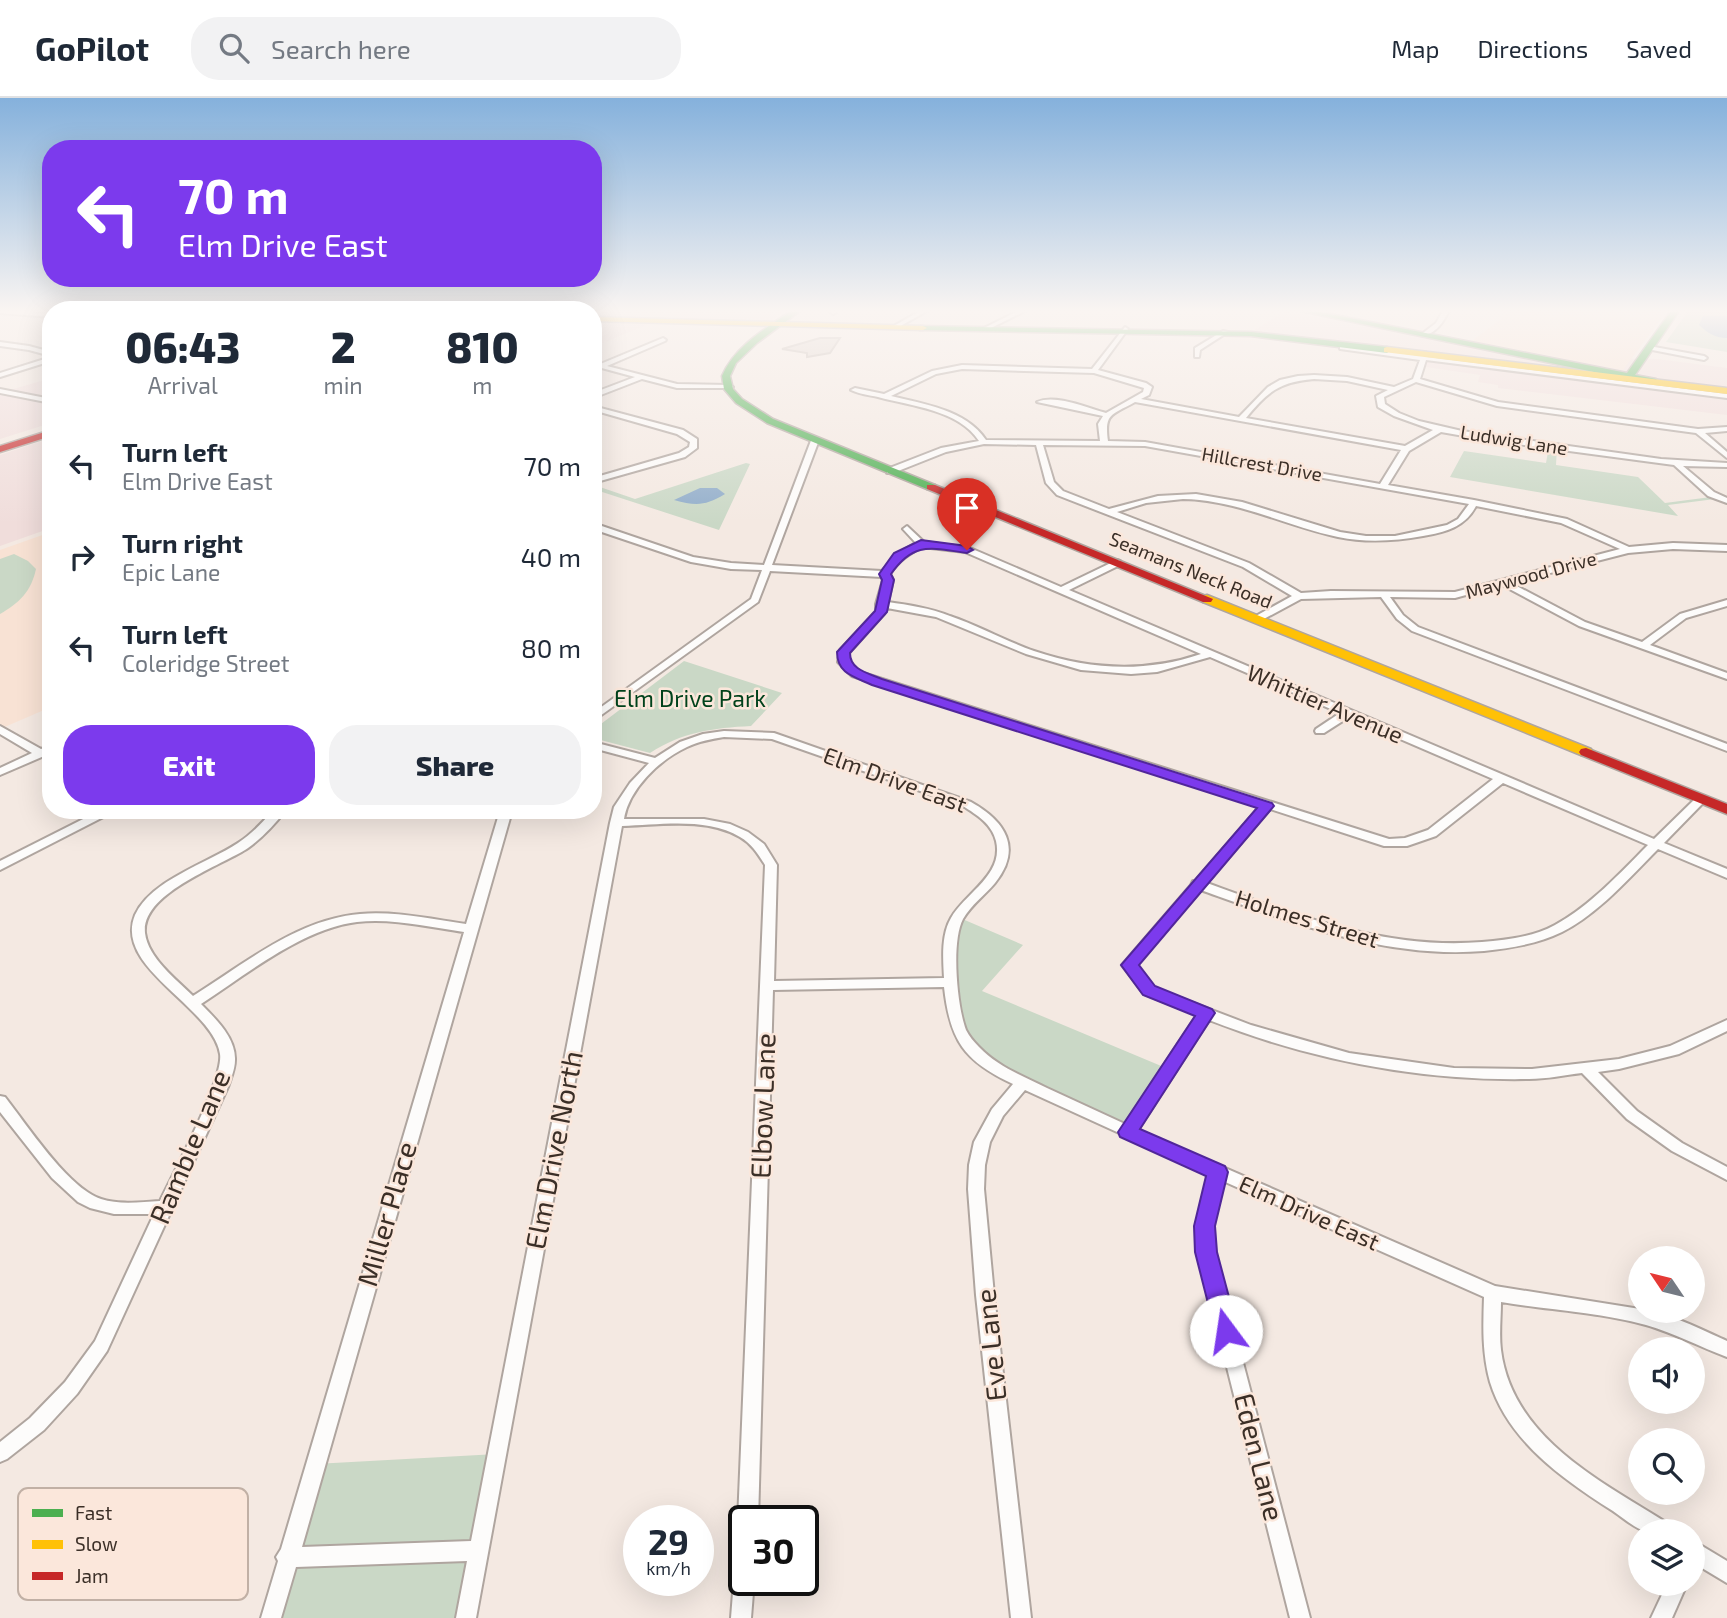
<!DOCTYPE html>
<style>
body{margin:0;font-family:"Exo 2",sans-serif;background:#f2f2f3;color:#1f2937;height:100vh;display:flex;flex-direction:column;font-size:26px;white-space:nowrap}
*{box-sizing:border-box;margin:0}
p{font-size:23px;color:#747a83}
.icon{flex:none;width:38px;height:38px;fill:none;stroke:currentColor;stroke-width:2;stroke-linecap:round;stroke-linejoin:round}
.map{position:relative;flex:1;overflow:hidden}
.panel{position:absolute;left:42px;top:203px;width:560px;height:518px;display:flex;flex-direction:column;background:#fff;border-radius:28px;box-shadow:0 7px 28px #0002}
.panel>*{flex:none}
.banner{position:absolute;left:42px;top:42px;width:560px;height:147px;border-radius:28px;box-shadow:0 7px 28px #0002;background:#7c3aed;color:#fff;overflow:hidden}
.needle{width:46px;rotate:305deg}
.controls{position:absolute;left:1628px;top:1148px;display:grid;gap:14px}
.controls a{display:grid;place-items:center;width:77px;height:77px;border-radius:50%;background:#fff;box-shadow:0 7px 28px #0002;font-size:35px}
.speed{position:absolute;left:623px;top:1407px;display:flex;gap:14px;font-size:35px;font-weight:700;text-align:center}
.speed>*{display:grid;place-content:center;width:91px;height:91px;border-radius:50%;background:#fff;box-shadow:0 7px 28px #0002;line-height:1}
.speed small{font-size:18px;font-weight:400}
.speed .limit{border:4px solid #111;border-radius:10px;background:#fff;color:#111}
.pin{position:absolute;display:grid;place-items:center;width:60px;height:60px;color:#fff;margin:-72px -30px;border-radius:50% 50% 50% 0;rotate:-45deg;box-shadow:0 0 7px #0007}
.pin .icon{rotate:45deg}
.me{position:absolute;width:77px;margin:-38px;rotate:346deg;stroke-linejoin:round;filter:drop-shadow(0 0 5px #0008)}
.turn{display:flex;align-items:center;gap:24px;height:147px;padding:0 21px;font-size:32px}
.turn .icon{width:91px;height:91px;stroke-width:2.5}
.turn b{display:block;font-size:49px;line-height:60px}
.eta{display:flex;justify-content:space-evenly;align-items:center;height:119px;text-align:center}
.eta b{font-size:42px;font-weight:800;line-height:49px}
.action{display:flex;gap:14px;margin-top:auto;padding:14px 21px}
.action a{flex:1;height:80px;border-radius:28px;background:#7c3aed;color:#fff;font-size:28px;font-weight:800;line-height:80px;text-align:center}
.action a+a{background:#f2f2f3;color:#1f2937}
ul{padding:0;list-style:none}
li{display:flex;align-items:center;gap:21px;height:91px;padding:0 21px}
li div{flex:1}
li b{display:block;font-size:26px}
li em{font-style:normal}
header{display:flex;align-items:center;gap:42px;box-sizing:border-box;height:98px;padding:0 35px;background:#fff;border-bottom:2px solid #e0e1e3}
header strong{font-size:33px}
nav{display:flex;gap:38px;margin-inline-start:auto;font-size:24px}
.search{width:490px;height:63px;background:#f2f2f3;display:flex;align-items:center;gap:18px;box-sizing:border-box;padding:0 24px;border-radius:28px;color:#747a83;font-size:26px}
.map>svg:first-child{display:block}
.commercial{fill:#f0dddb}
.built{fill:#f8e2d4}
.green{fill:#cad8c6}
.water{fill:#91adca}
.building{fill:#d9cec7;stroke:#b9aea7;stroke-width:2}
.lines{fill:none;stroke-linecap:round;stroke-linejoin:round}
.street-casing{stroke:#afa59f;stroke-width:4}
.fast-casing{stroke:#afa59f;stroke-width:3}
.slow-casing{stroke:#afa59f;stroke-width:3}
.jam-casing{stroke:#afa59f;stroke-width:3}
.street{fill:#fdfcfb;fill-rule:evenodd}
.fast{fill:#4caf50;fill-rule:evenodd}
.slow{fill:#ffc107;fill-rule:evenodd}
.jam{fill:#c62828;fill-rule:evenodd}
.route{fill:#7c3aed;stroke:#51269a;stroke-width:2}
.labels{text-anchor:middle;stroke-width:5;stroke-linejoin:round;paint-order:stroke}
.far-street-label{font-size:19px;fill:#3b2f27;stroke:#fbe7db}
.park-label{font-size:23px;fill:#00421b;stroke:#fbe7db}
.street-label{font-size:23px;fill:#3b2f27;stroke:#fbe7db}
.near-street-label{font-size:28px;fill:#3b2f27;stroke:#fbe7db}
.key{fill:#fbe7db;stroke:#c1b0a5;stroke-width:2}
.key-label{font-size:19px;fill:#3b2f27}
</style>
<header>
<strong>GoPilot</strong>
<div class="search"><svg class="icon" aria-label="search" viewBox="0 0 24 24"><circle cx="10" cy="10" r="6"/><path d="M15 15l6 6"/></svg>Search here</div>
<nav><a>Map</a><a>Directions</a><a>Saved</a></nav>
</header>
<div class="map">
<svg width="1727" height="1520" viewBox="0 0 1727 1520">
<rect width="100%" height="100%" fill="#f4e9e2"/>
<g class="commercial">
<path d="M593,213h189l-12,12 -177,-7z"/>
<path d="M1285,213l246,46 126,2 70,9v47l-229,-27v-3l-20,-3 2,-7 -54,-8 4,-13 -177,-23z"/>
<path d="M593,224l56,2 -56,23z"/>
<path d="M51,280v45l-51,16v-46z"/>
<path d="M51,340v90l-51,18v-91z"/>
</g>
<g class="built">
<path d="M1511,213h156l-44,59 -151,-29z"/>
<path d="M51,434v175l-51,22v-179z"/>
</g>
<g class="green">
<path d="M1688,213h39v41l-61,-10z"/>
<path d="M1549,348l8,1 -1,18 82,12 27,26 46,-6 4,2 -47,6 10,11 -228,-39 14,-26 82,12z"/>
<path d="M746,365l4,1 -31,66 -126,-41 4,-3 38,13z"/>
<path d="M14,456l14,7 8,8c-5,23 -17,34 -36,45v-55z"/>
<path d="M684,563l98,32 -31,33c-38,2 -69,6 -101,27l-57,-15v-8z"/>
<path d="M960,820l63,27 -41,46 184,77 -40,61 -129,-61 -36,-41 -9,-86z"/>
<path d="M497,1356l-30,164h-193l41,-154z"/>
</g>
<g class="water">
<path d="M1703,218h24v22c-12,0 -19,-5 -28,-13z"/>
<path d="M700,390h17l8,6c-20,12 -29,12 -51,6z"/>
</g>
<path class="building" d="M820,240h20l-10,15 -23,4v-4l-25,-4z"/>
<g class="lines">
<defs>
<g id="street">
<path d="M0,213l51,2v4l-51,-4z"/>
<path d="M829,213h6l1,1 -3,2z"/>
<path d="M920,213h7l-30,17 -5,-1z"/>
<path d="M1018,213h7l-36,18 -5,-1z"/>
<path d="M1443,213h6c-6,11 -13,23 -26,24v-2l13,-10z"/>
<path d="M1125,229l3,2 -30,41 48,13 6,4 -3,8 -8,4 98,18 29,-30 12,-7 18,-4 16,-1 33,2 47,10 19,-8 7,-19 -80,-11v-2l2,-1 79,10 4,-4 3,2 -1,3 300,37v4l-301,-38 -6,19 78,23 200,27 29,-2v4l-22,2 22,19v6l-31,-25 -199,-27 -81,-24 -32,15 1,7 14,9 20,8 43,10 199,28 66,4v4l-44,-1 31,26 13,6v5l-19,-7 -34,-31 -187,-25 -46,-8 -32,19 -21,34 86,15 93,19 62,28 44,-4 54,2v6l-54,-2 -45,4 -117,30 74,39 57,20 38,-28 47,-14v6l-41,12 -36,27 77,28v6l-148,-53 -77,-41 -47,13 -65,-1 13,18 15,12 309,117v7l-315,-120 -15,-12 -16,-22 -80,2 -41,22h-6v-4l38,-21 -49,-29 -186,-72 -11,-12 -10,-38 -52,-1 -38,8 -53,21h-6v-4l54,-21 38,-7c-20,-31 -68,-35 -101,-44 -9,-2 -19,-3 -27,-7l4,-2 29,6 48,-23 30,-6 130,4zM962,271l132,4 50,15 -1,4 -37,21c-19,-5 -50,-19 -69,-11l66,14 -5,8 2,17 -114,-1c-20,-30 -62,-36 -95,-44l45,-22zM1314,281l33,2 41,9 -12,6 2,11 16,9 39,14 -28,16 -159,-28c21,-26 33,-36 68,-39zM1135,304l266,48 -21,34 -235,-42 -37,-1c-4,-28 4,-26 27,-39zM1043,347l102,1 324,58 -11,15 -11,6 -52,11h-29l-26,-4 -98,-30 -46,-8 -38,2 -49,13 -46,-18 -9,-9zM1183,401c55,1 103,27 155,38 29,6 57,4 85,-1 23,-4 42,-9 53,-30l85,17 59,26 -165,43 -124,-1 -30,2 -52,-30 -132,-51 29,-9z"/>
<path d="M1223,233l5,1 -28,18 -1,7h-4v-9z"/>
<path d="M663,240l3,2 -1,1 -58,25 70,18 52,1 4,2 -2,1h-54l-35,-9 -49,19v-5l42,-16 -37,-10v-2z"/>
<path d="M0,244l29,4 22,6v4l-22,-6 -29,-4z"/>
<path d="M1649,248l55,10 3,2 -3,2 -57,-11v-2z"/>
<path d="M51,259v4l-51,16v-4z"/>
<path d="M0,291l51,10v4l-51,-10z"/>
<path d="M593,308l90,24 14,9v9l-12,9 -92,26v-5l86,-25 10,-6 1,-5 -13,-8 -84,-24z"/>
<path d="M812,340l7,2 -47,125 110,6 15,-17 19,-11 -13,-14 4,-3 17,16 46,6 91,39 56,-27 3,1v4l-51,25 585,249 43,-42h8l2,2 -2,2 -41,42 63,26v9l-69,-29c-29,29 -60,65 -96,83 -24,12 -52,16 -78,19 -99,8 -191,-28 -283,-61l-65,75 18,23 97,37 98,28 105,15 78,1 87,-10 51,-13 57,-26v11l-48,23 -60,15 -21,3 39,39 45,32 45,24v13l-55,-29 -45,-32 -45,-46c-17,2 -35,6 -53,6 -109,2 -218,-19 -320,-59l-71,110 357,156 145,23v2c27,0 62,19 87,30v16c-27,-10 -53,-24 -81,-32 -47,-13 -97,-15 -145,-23 0,16 -2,32 0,48 11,88 101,132 168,174l3,7c-8,0 -20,2 -27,0 -11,-3 -23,-14 -32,-20 -49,-31 -105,-70 -123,-129 -8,-29 -7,-56 -6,-85l-261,-116 -10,45 1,26 96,366h-20l-92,-366 -1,-26 12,-52 -184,-84 -22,26 -13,26 -5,23 -1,24 10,106 37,323h-20l-35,-323 -8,-106 1,-24 5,-23 18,-33 21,-25c-49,-23 -63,-43 -69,-97l-171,3 -15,531h-14v8l-3,-1 -3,-7 27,-656c-7,-11 -13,-21 -25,-28 -33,-20 -81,-12 -118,-11l-146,792h-20l11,-57 -171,6 -15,51h-20l17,-57 -2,-4 5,-8 183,-617c-35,-5 -72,-14 -107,-10 -55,7 -110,52 -156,82 14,14 35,34 34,56 0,9 -4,18 -7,27l-121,264 -30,43 -33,36 -37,29 -7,3v-20l30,-24 35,-36 30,-41 59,-127h-40l-24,-6 -12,-6 -26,-24 -52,-66v-16l5,1c22,28 63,91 96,102 18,6 40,3 59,2 13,-27 64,-123 60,-147 -7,-47 -107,-86 -85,-139 16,-35 73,-52 103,-72 14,-9 25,-21 35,-33h13c-11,14 -24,28 -38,38 -27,18 -107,45 -103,85 3,25 31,46 48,63 51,-32 105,-77 167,-82 35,-3 71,5 106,10l33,-110h-29l-6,-4 48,1 -210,736 169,-6 139,-718 4,-16 16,-24 19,-20 -56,-15v-6l62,16 25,-16 23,-8 21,-3 50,2 197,69c34,19 52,46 24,81 -10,12 -24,22 -32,36 -12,23 -6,87 3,111 3,6 8,12 13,17 19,20 44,29 68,41 26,12 52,24 78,36l72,-109 -53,-21 -22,-29 69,-80 2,-4h2l65,-75 -408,-130 -14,-14 2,-12 36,-39v-7l7,-24 -1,-3 -112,-6 -12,31 -165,119v-8l158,-114 11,-29 -31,-1 -40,-7 -98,-33v-6l100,34 38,6 33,2zM922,449l43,5 236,102c-56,19 -111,16 -167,-3 -28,-10 -55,-25 -84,-35 -20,-8 -41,-11 -62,-14l5,-22 -3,-6c8,-13 19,-20 32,-27zM887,510l49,9 90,37 55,16 50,4 26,-2 53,-15 130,56 -24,16 -1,2 1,2h8l25,-16 144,62 -65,51 -23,8 -16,1 -529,-167 -12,-11 1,-8 35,-39zM724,639l48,2 191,67c14,9 29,18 33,35 8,34 -31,52 -45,77 -10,17 -8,41 -7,60l-170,3 3,-116 -13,-21 -16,-12 -18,-8 -26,-5h-80c5,-30 35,-59 63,-72 12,-6 25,-8 37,-10zM1503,685l145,62c-28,28 -58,61 -93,80 -22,12 -48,15 -73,17 -96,8 -186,-27 -275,-59l63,-74 114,37h23l29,-10z"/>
<path d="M0,628l41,23 10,-3v7l-51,22v-7l32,-15 -32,-19z"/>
<path d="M101,712h16l-117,60v-9z"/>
<path d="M1692,1442l35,21v22l-35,-21z"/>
<path d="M744,1472v10h10l-3,38h-20l3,-38 3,-7z"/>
<path d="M1667,1486h20l-15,34h-21z"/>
</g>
<g id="fast">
<path d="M791,213h9l-43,32 -21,20 -6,13 3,13 9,10 31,20 162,66v4h-8l-160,-66 -31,-20 -12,-14 -2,-13c13,-30 43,-47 69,-65z"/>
<path d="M1300,213h15l312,62 44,-62h8l-44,64 21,4 1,2 -4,3 -22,-5 -4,3 -4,-4z"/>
<path d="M920,228l331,6 136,15 4,3 -4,3 -136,-17 -328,-6h-3z"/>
</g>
<g id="slow">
<path d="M593,219l330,9 4,2 -4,2 -330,-9z"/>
<path d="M1387,249l340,41v6l-343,-42v-4z"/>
<path d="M1207,497l384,154 2,3 -2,3h-10l-378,-153v-6z"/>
</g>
<g id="jam">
<path d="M51,332v6l-51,16v-6z"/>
<path d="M927,387h8l278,114 -2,3h-8l-276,-113z"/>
<path d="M1586,650l141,56v10l-146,-59 -2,-3 2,-3z"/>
</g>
</defs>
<use href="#street" class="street-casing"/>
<use href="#fast" class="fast-casing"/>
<use href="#slow" class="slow-casing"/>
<use href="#jam" class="jam-casing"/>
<use href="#street" class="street"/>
<use href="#fast" class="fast"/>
<use href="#slow" class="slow"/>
<use href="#jam" class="jam"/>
</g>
<linearGradient id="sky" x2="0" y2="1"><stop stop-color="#85b1dc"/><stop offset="0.5" stop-color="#faf5f2"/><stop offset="1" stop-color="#faf5f2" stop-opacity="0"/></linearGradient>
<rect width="1727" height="426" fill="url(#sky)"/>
<path class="route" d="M921,442l46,6 6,4 -6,3c-36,-5 -53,-12 -76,21l3,6 -7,32 -37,41c0,17 18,20 32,26l390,124 2,3 -135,159 16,21 57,23 3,4 -75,116 85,37 3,6 -13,54 2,26 21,79 -4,6 -8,3 -8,-3 -3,-6 -20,-79 -1,-26 12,-50 -86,-39 -2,-5 77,-116 -52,-21 -22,-30 136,-157 -385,-123c-17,-8 -35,-11 -35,-33l38,-41 7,-31 -3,-6 15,-21z"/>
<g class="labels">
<g class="far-street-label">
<text transform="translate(1514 342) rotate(9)" y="7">Ludwig Lane</text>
<text transform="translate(1262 366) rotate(10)" y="7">Hillcrest Drive</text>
<text transform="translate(1191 472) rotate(22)" y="7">Seamans Neck Road</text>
<text transform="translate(1531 477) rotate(-15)" y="7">Maywood Drive</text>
</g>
<g class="park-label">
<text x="690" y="609">Elm Drive Park</text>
</g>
<g class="street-label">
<text transform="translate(1325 606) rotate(23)" y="8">Whittier Avenue</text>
<text transform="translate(895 682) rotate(20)" y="8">Elm Drive East</text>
<text transform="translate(1307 821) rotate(17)" y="8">Holmes Street</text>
<text transform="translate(1309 1115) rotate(24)" y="8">Elm Drive East</text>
</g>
<g class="near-street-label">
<text transform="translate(763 1008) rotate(-88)" y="10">Elbow Lane</text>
<text transform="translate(190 1049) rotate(-67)" y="10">Ramble Lane</text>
<text transform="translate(554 1052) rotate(-79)" y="10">Elm Drive North</text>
<text transform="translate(387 1116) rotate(-74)" y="10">Miller Place</text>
<text transform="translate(991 1247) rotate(-96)" y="10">Eve Lane</text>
<text transform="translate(1259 1359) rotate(76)" y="10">Eden Lane</text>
</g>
</g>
<rect x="18" y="1390" width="230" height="112" rx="10" class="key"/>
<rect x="32" y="1411" width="31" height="8" fill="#4caf50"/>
<rect x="32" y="1442" width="31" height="9" fill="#ffc107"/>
<rect x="32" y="1474" width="31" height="8" fill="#c62828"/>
<g class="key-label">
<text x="75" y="1422">Fast</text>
<text x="75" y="1453">Slow</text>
<text x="75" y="1485">Jam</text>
</g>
</svg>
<div class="controls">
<a><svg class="needle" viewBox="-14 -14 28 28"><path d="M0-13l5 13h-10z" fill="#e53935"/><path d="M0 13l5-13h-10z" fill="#747a83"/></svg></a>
<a><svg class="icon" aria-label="sound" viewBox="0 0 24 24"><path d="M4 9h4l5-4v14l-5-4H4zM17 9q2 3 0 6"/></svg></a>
<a><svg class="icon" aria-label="search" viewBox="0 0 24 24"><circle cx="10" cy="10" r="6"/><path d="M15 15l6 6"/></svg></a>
<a><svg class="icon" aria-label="layers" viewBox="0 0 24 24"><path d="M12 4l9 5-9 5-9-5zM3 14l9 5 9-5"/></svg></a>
</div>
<div class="speed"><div>29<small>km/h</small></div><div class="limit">30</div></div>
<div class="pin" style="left:967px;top:452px;background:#d93025"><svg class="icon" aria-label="arrive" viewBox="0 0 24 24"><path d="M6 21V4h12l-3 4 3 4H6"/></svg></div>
<svg class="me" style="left:1226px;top:1233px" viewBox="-20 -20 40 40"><circle r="19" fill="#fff"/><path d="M0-13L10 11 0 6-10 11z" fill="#7c3aed"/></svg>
<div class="banner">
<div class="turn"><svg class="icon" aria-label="left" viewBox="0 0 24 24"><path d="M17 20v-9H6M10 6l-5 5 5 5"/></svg><div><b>70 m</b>Elm Drive East</div></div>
</div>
<section class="panel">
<div class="eta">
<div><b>06:43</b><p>Arrival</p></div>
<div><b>2</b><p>min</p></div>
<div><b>810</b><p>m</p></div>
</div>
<ul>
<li><svg class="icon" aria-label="left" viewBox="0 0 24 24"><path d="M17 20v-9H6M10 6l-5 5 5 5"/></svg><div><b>Turn left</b><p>Elm Drive East</p></div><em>70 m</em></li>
<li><svg class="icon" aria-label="right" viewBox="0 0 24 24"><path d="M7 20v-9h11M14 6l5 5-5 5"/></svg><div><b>Turn right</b><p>Epic Lane</p></div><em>40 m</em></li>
<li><svg class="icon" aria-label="left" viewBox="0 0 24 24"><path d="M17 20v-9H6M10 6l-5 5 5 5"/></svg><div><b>Turn left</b><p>Coleridge Street</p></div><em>80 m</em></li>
</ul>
<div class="action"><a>Exit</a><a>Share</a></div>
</section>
</div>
